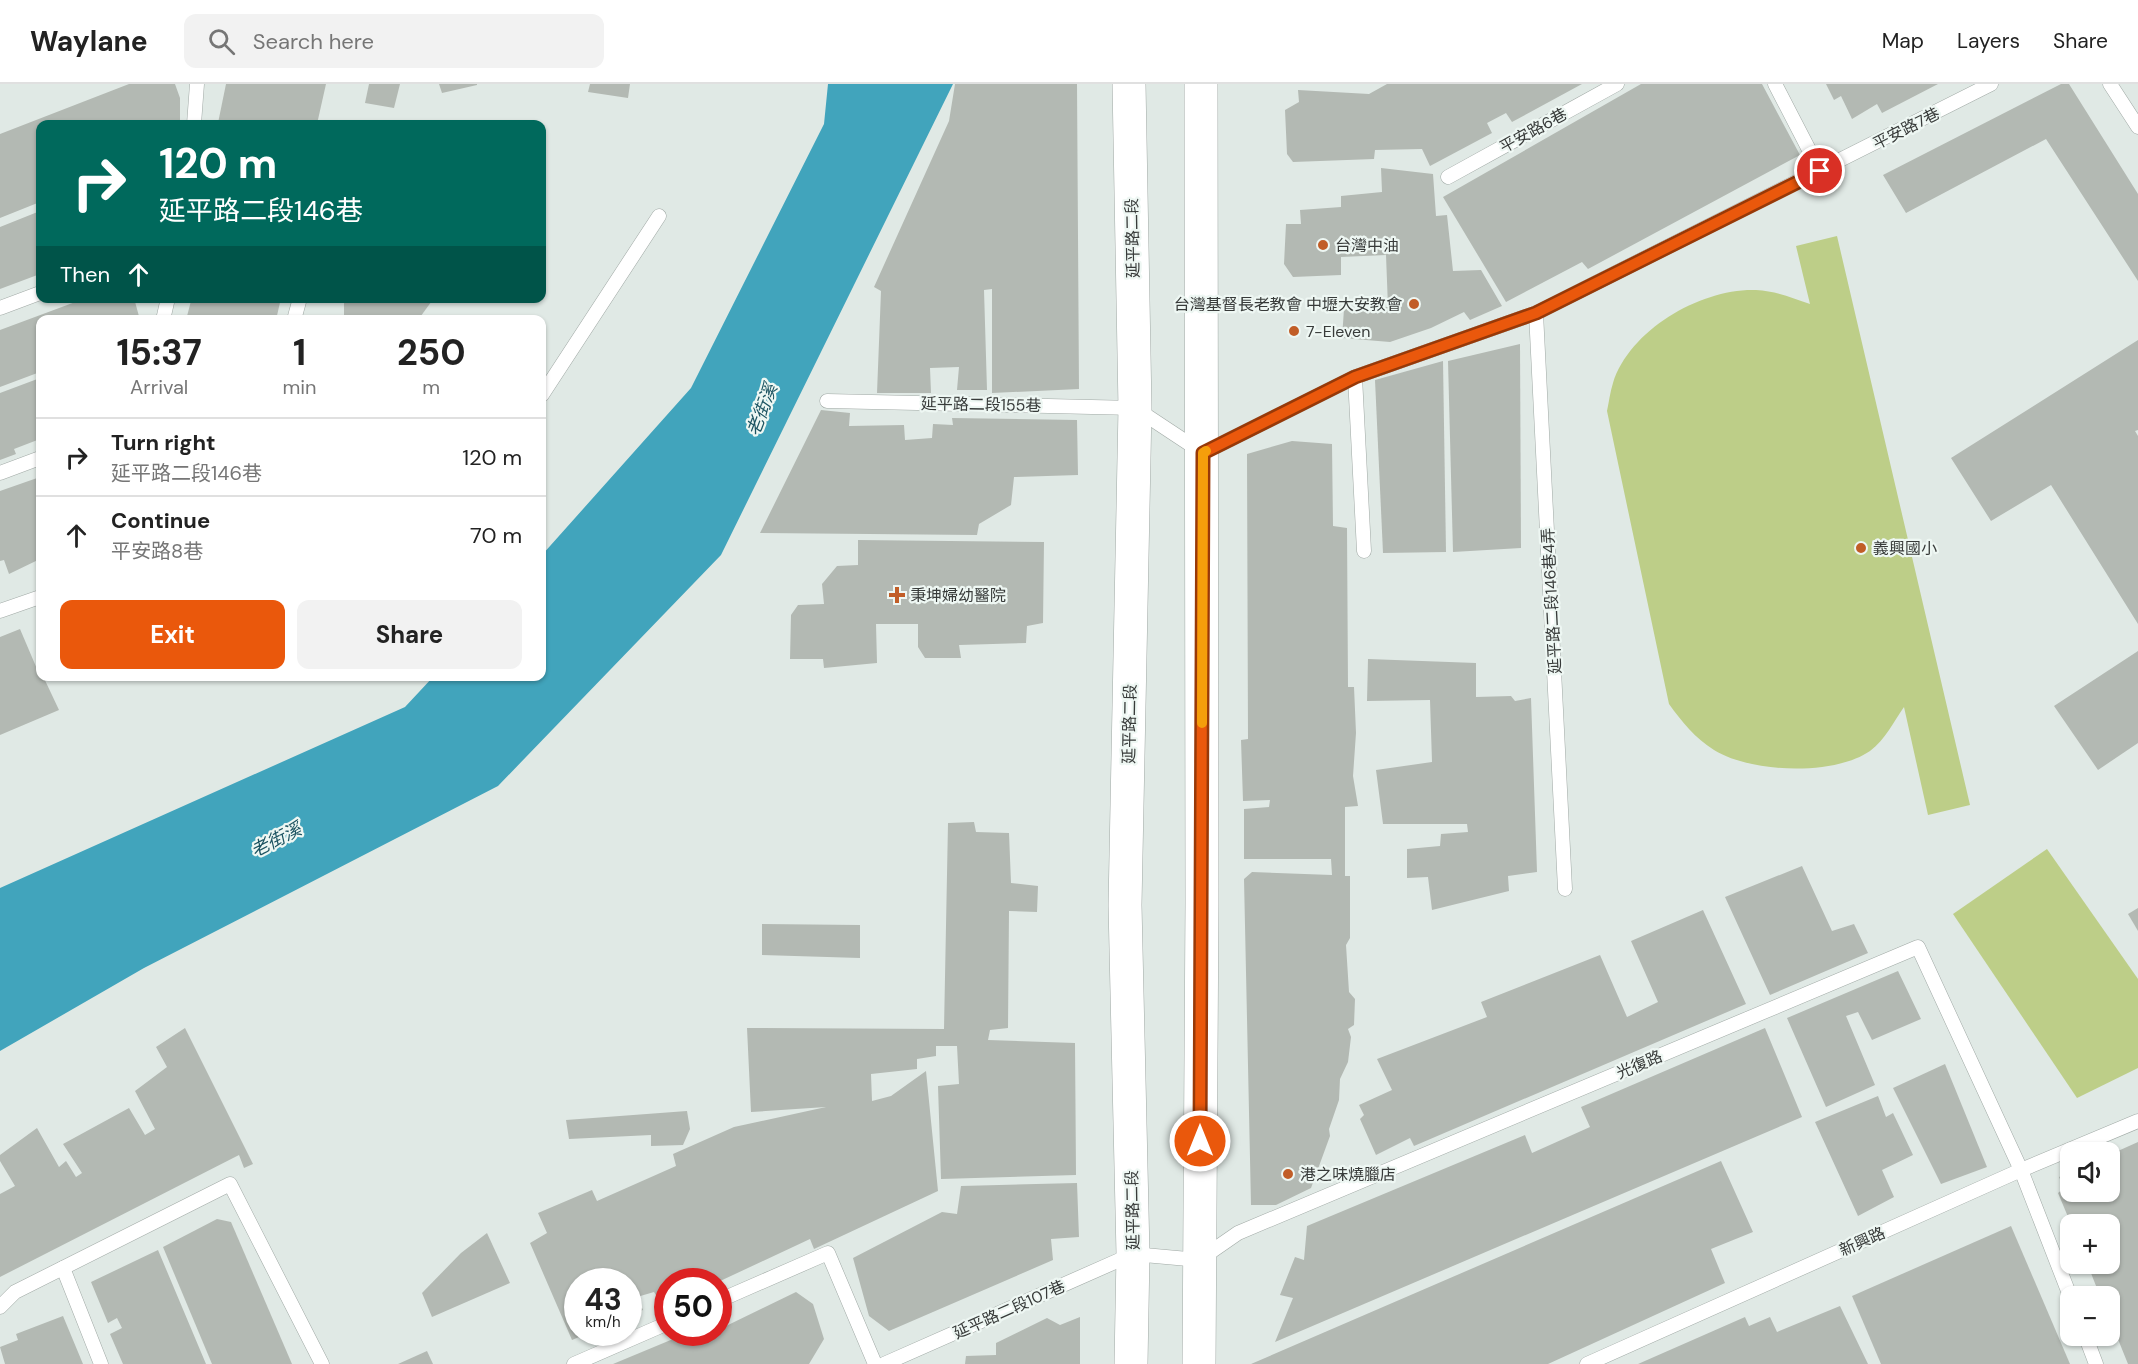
<!DOCTYPE html>
<meta charset="utf-8">
<style>
body{margin:0;font-family:"DM Sans","Noto Sans TC",sans-serif;background:#f2f2f2;color:#222;height:100vh;display:flex;flex-direction:column;font-size:22px;white-space:nowrap}
*{box-sizing:border-box;margin:0}
p{font-size:20px;color:#767676}
.icon{flex:none;width:33px;height:33px;fill:none;stroke:currentColor;stroke-width:2;stroke-linecap:round;stroke-linejoin:round}
.map{position:relative;flex:1;overflow:hidden}
.drawer{position:absolute;left:36px;top:231px;width:510px;height:366px;display:flex;flex-direction:column;background:#fff;border-radius:12px;box-shadow:0 2px 4px #0004}
.drawer>*{flex:none}
.banner{position:absolute;left:36px;top:36px;width:510px;height:183px;border-radius:12px;box-shadow:0 2px 4px #0004;background:#00695c;color:#fff;overflow:hidden}
.controls{position:absolute;left:2060px;top:1058px;display:grid;gap:12px}
.controls a{display:grid;place-items:center;width:60px;height:60px;border-radius:12px;background:#fff;box-shadow:0 2px 4px #0004;font-size:30px}
.speed{position:absolute;left:564px;top:1184px;display:flex;gap:12px;font-size:30px;font-weight:700;text-align:center}
.speed>*{display:grid;place-content:center;width:78px;height:78px;border-radius:50%;background:#fff;box-shadow:0 2px 4px #0004;line-height:1}
.speed small{font-size:15px;font-weight:400}
.speed .limit{border:9px solid #d22;background:#fff;color:#111}
.pin{position:absolute;display:grid;place-items:center;width:51px;height:51px;color:#fff;margin:-26px;border:3px solid #fff;border-radius:50%;box-shadow:0 2px 6px #0007}
.me{position:absolute;width:66px;margin:-33px;rotate:0deg;stroke-linejoin:round;filter:drop-shadow(0 0 4px #0008)}
.turn{display:flex;align-items:center;gap:21px;height:126px;padding:0 24px;font-size:27px}
.turn .icon{width:78px;height:78px;stroke-width:2.5}
.turn b{display:block;font-size:42px;line-height:51px}
.then{display:flex;align-items:center;height:57px;padding:0 24px;background:#0003;gap:12px;font-size:22px}
.eta{display:flex;justify-content:space-evenly;align-items:center;height:102px;text-align:center}
.eta b{font-size:36px;font-weight:700;line-height:42px}
.primary-button{display:flex;gap:12px;margin-top:auto;padding:12px 24px}
.primary-button a{flex:1;height:69px;border-radius:12px;background:#ea580c;color:#fff;font-size:24px;font-weight:700;line-height:69px;text-align:center}
.primary-button a+a{background:#f2f2f2;color:#222}
ul{padding:0;list-style:none}
li{display:flex;align-items:center;gap:18px;height:78px;padding:0 24px;border-top:2px solid #e0e0e0}
li div{flex:1}
li b{display:block;font-size:22px}
li em{font-style:normal}
header{display:flex;align-items:center;gap:36px;box-sizing:border-box;height:84px;padding:0 30px;background:#fff;border-bottom:2px solid #e0e0e0}
header strong{font-size:28px}
nav{display:flex;gap:33px;margin-inline-start:auto;font-size:21px}
.search{width:420px;height:54px;background:#f2f2f2;display:flex;align-items:center;gap:15px;box-sizing:border-box;padding:0 21px;border-radius:12px;color:#767676;font-size:22px}
.map>svg:first-child{display:block}
.green{fill:#bdce88}
.water{fill:#41a4bc}
.building{fill:#b3b9b3}
.lines{fill:none;stroke-linecap:round;stroke-linejoin:round}
.service-casing{stroke:#a0a9a5;stroke-width:15}
.secondary-casing{stroke:#a0a9a5;stroke-width:34}
.service{stroke:#fff;stroke-width:14}
.secondary{stroke:#fff;stroke-width:33}
.route-casing{stroke:#983908;stroke-width:15}
.route{stroke:#ea580c;stroke-width:10}
.slow{stroke:#f59e0b;stroke-width:10}
.poi-dot{fill:#c15d27;stroke:#eef7f3;stroke-width:2}
.labels{text-anchor:middle;stroke-width:4.5;stroke-linejoin:round;paint-order:stroke}
.street-label{font-size:16px;fill:#383b3a;stroke:#eef7f3}
.poi-label{font-size:16px;fill:#383b3a;stroke:#eef7f3;text-anchor:start}
.water-label{font-size:18px;font-style:italic;fill:#1c5361;stroke:#eef7f3}
</style>
<header>
<strong>Waylane</strong>
<div class="search"><svg class="icon" aria-label="search" viewBox="0 0 24 24"><circle cx="10" cy="10" r="6"/><path d="M15 15l6 6"/></svg>Search here</div>
<nav><a>Map</a><a>Layers</a><a>Share</a></nav>
</header>
<div class="map">
<svg width="2138" height="1280" viewBox="0 0 2138 1280">
<rect width="100%" height="100%" fill="#e0e9e5"/>
<g class="green">
<path d="M1837,152l133,569 -42,10 -24,-108c-10,14 -19,33 -34,44 -36,25 -119,22 -156,-1 -19,-12 -32,-28 -45,-46l-62,-293c2,-9 3,-19 6,-28 17,-54 89,-95 143,-93 20,1 36,8 54,14l-14,-58z"/>
<path d="M2047,765l91,130v89l-61,30 -124,-184z"/>
</g>
<path class="water" d="M828,0h125l-232,471 -223,231 -354,182 -144,83v-163l405,-181 28,-30 109,-1v-121l149,-167 133,-264z"/>
<g class="building">
<path d="M129,0h46l5,14v26h-140v78l-40,16v-84z"/>
<path d="M226,0h100l-9,40 -99,-1z"/>
<path d="M369,0h31l-6,24 -29,-5z"/>
<path d="M439,0h38v1l-35,8z"/>
<path d="M590,0h40l-2,14 -40,-6z"/>
<path d="M955,0h122l2,305 -87,4v-104l-8,1 3,100h-30l2,-23 -29,1 1,25h-54l4,-102 -7,-4 75,-166z"/>
<path d="M1387,0h195l-70,38 -6,-9 -19,10 5,10 -62,33 -8,-17 -47,1 -1,9 -81,3 -6,-8 -2,-44 14,-8 -1,-12 71,4z"/>
<path d="M1641,0h121l38,71 -212,114 -6,-7 -76,40 -63,-105z"/>
<path d="M1826,0h112l-56,29 -5,-9 -25,15 -11,-23 -7,4z"/>
<path d="M2061,0h8l69,110v87l-92,-142 -140,74 -23,-38z"/>
<path d="M1381,84l52,6 3,42 11,-1 6,56 28,-1 21,36 -32,14 -6,-8 -33,16 -41,14 -48,-4 2,-29 44,-2 -2,-52 -45,2v18l-48,2 -9,-13 2,-40h15l-1,-14 41,-3v-11l41,-4z"/>
<path d="M40,127v63l-40,15v-62z"/>
<path d="M86,214h48l6,22h-100v52l-40,15v-57z"/>
<path d="M186,214h95l-5,22h-90l5,-19z"/>
<path d="M344,214h90l-16,22h-74z"/>
<path d="M2138,256v90l-3,1 3,5v188l-87,-139 -60,36 -40,-63z"/>
<path d="M1520,260l1,204 -68,4 -5,-191z"/>
<path d="M1443,277l3,191 -63,1 -8,-173z"/>
<path d="M40,294v61l-26,10 2,5 -16,6v-67z"/>
<path d="M821,326l29,3 -1,13 55,-1 1,15 27,-2 1,-14 20,1 -1,-7 125,2 1,55 -64,2 -3,28 -32,19 -2,11 -217,-2z"/>
<path d="M1292,357l40,3 1,82 14,2 1,159h6l2,46 -3,43 5,30 -13,1v69h5v62l-4,7 3,47 6,7 -1,26 -6,4 3,8 -3,25 -8,17 -1,21 -10,29 1,7 -19,52 -35,17h-25l-7,-326 8,-7 80,3 -1,-16h-87v-50l25,-2 1,-7 -27,1 -2,-61 7,-1 -1,-285z"/>
<path d="M40,393v82l-31,15 -5,-14 -4,1v-70z"/>
<path d="M858,456l186,2 -1,81 -16,3 -1,17 -67,2 2,13h-36l-7,-11v-23h-42l1,39 -53,5 -1,-9h-33l1,-44 7,-10 26,-1 -2,-20 15,-18 21,-1z"/>
<path d="M20,545l20,47h3l16,34 -59,25v-98z"/>
<path d="M2138,567v92l-40,27 -44,-64z"/>
<path d="M1368,575l108,4v34l35,-1 4,5 16,-3 6,174 -29,4 1,15 -77,19 -4,-33 -21,1v-29l33,-3 1,-12 27,-2 -1,-8h-84l-7,-54 56,-8 -2,-62 -63,1z"/>
<path d="M974,738l2,10 33,1 2,50 27,3 -1,26 -28,-1 -1,117 -18,2 -2,10 87,3 1,132 -135,4 -3,-93 21,-2 -2,-38h-21v10l-19,3v10l-46,5 1,27 19,-5 35,-25 12,120 -124,58 -4,-10 -92,43 -50,-1v23l-6,1 -8,-13 -17,5 6,13 -15,6v-35h-50v51h13l-19,8 -42,-97 17,-10 -9,-20 54,-23 5,11 79,-35 -3,-12 61,-27 92,-20 -75,5 -4,-84 197,1 4,-206z"/>
<path d="M1802,782l30,65 22,-7 14,29 -98,42 -45,-98z"/>
<path d="M2138,824v23l-10,-17z"/>
<path d="M1703,826l43,94 -332,142 -4,-8 -34,17 -16,-36 4,-4 -5,-10 33,-15 -15,-31 110,-42 -6,-15 119,-47 27,62 31,-15 -27,-61z"/>
<path d="M762,840l98,1v33l-98,-3z"/>
<path d="M1898,887l23,48 -49,21 -14,-28 -12,4 29,69 -49,22 -39,-89z"/>
<path d="M185,944l68,136 -9,4 -5,-13 -239,122v-83l15,-8 -15,-25v-6l37,-27 22,39 7,-6 10,16 6,-4 -19,-29 66,-36 16,27 10,-6 -20,-38 32,-24 -11,-20z"/>
<path d="M1765,944l37,89 -527,225 18,-44 -13,-3 15,-38 9,3 3,-34 218,-91 7,18 58,-26 -9,-20z"/>
<path d="M1945,980l42,103 -46,17 -48,-96z"/>
<path d="M1878,1012l8,21 7,-4 20,42 -31,15 12,27 -36,19 -43,-94z"/>
<path d="M687,1027l3,18 -7,16 -32,1v-11l-82,4 -3,-19z"/>
<path d="M2138,1058v222h-10l-19,-47v-21h-9l-13,-33h22v-39h-38l-13,-31 6,-5 -5,-11 11,-5v19h39v-36z"/>
<path d="M1721,1077l32,71 -42,17 14,34 -177,81h-297z"/>
<path d="M1077,1099l2,54 -28,2 2,21 -164,71 -20,-15 -16,-58 89,-46 15,2 4,-28z"/>
<path d="M217,1135l14,3 61,142h-80l-49,-117z"/>
<path d="M2011,1142l59,138h-189l-29,-68z"/>
<path d="M487,1149l23,50 -78,34 -10,-24 39,-40z"/>
<path d="M158,1166l48,114h-83l-13,-30 12,-6 -5,-10 -9,5 -17,-41z"/>
<path d="M796,1208l17,12 11,35 -15,25h-196l77,-32h28v-12l5,-1 3,7z"/>
<path d="M1840,1222l28,58h-230l107,-47 4,9 21,-9 7,15z"/>
<path d="M63,1232l20,48h-78l-5,-17 18,-7 -2,-6z"/>
<path d="M1080,1233v47h-115l1,-8 30,-1v-12l51,-25 13,7z"/>
<path d="M427,1267l6,13h-35z"/>
</g>
<g class="lines">
<defs>
<g id="service">
<path d="M1775,0l45,87"/>
<path d="M2110,0l28,43"/>
<path d="M194,40l3,-40"/>
<path d="M1448,93l169,-93"/>
<path d="M0,224l40,-15"/>
<path d="M1536,229l29,576"/>
<path d="M163,236l5,-22"/>
<path d="M294,236l6,-22"/>
<path d="M1355,293l9,174"/>
<path d="M542,311l117,-179"/>
<path d="M827,317l308,7 68,45 152,-76 181,-64 455,-229"/>
<path d="M0,389l40,-15"/>
<path d="M0,527l40,-14"/>
<path d="M63,1184l38,96"/>
<path d="M718,1217l110,-48 47,111"/>
<path d="M0,1223l15,-15 215,-108 92,180"/>
<path d="M2085,1251l11,29"/>
<path d="M574,1280l94,-41"/>
<path d="M884,1280l249,-110 66,6 39,-27 680,-286 103,223 49,126"/>
<path d="M1587,1280l434,-194 117,-49"/>
</g>
<g id="secondary">
<path d="M1129,0l6,324 -10,497 8,349 -2,110"/>
<path d="M1199,1280l3,-461 -1,-819"/>
</g>
</defs>
<use href="#service" class="service-casing"/>
<use href="#secondary" class="secondary-casing"/>
<use href="#service" class="service"/>
<use href="#secondary" class="secondary"/>
</g>
<g class="lines">
<defs>
<path id="route" d="M1200,1057l3,-688 152,-76 181,-64 284,-142"/>
</defs>
<use href="#route" class="route-casing"/>
<use href="#route" class="route"/>
<path class="slow" d="M1202,639l1,-270 3,-2"/>
</g>
<g class="poi-dot">
<circle cx="1323" cy="161" r="6"/>
<circle cx="1414" cy="220" r="6"/>
<circle cx="1294" cy="247" r="6"/>
<circle cx="1861" cy="464" r="6"/>
<path d="M894 502h6v6h6v6h-6v6h-6v-6h-6v-6h6z"/>
<circle cx="1288" cy="1090" r="6"/>
</g>
<g class="labels">
<g class="street-label">
<text transform="translate(1906 44) rotate(-27)" y="6">平安路7巷</text>
<text transform="translate(1533 46) rotate(-29)" y="6">平安路6巷</text>
<text transform="translate(1132 154) rotate(-91)" y="6">延平路二段</text>
<text transform="translate(981 320) rotate(1)" y="6">延平路二段155巷</text>
<text transform="translate(1551 517) rotate(-93)" y="6">延平路二段146巷4弄</text>
<text transform="translate(1129 640) rotate(-89)" y="6">延平路二段</text>
<text transform="translate(1639 980) rotate(-23)" y="6">光復路</text>
<text transform="translate(1132 1126) rotate(-91)" y="6">延平路二段</text>
<text transform="translate(1862 1157) rotate(-24)" y="6">新興路</text>
<text transform="translate(1009 1225) rotate(-24)" y="6">延平路二段107巷</text>
</g>
<g class="poi-label">
<text x="1335" y="167">台灣中油</text>
<text x="1402" y="226" text-anchor="end">台灣基督長老教會 中壢大安教會</text>
<text x="1306" y="253">7-Eleven</text>
<text x="1873" y="470">義興國小</text>
<text x="910" y="517">秉坤婦幼醫院</text>
<text x="1300" y="1096">港之味燒臘店</text>
</g>
<g class="water-label">
<text transform="translate(762 326) rotate(-69)" y="6">老街溪</text>
<text transform="translate(276 756) rotate(-27)" y="6">老街溪</text>
</g>
</g>
</svg>
<div class="controls">
<a><svg class="icon" aria-label="sound" viewBox="0 0 24 24"><path d="M4 9h4l5-4v14l-5-4H4zM17 9q2 3 0 6"/></svg></a>
<a>+</a>
<a>−</a>
</div>
<div class="speed"><div>43<small>km/h</small></div><div class="limit">50</div></div>
<div class="pin" style="left:1820px;top:87px;background:#d93025"><svg class="icon" aria-label="arrive" viewBox="0 0 24 24"><path d="M6 21V4h12l-3 4 3 4H6"/></svg></div>
<svg class="me" style="left:1200px;top:1057px" viewBox="-20 -20 40 40"><circle r="17" fill="#ea580c" stroke="#fff" stroke-width="3"/><path d="M0-11L8 9 0 5-8 9z" fill="#fff"/></svg>
<div class="banner">
<div class="turn"><svg class="icon" aria-label="right" viewBox="0 0 24 24"><path d="M7 20v-9h11M14 6l5 5-5 5"/></svg><div><b>120 m</b>延平路二段146巷</div></div>
<div class="then">Then<svg class="icon" aria-label="ahead" viewBox="0 0 24 24"><path d="M12 20V5M6 11l6-6 6 6"/></svg></div>
</div>
<section class="drawer">
<div class="eta">
<div><b>15:37</b><p>Arrival</p></div>
<div><b>1</b><p>min</p></div>
<div><b>250</b><p>m</p></div>
</div>
<ul>
<li><svg class="icon" aria-label="right" viewBox="0 0 24 24"><path d="M7 20v-9h11M14 6l5 5-5 5"/></svg><div><b>Turn right</b><p>延平路二段146巷</p></div><em>120 m</em></li>
<li><svg class="icon" aria-label="ahead" viewBox="0 0 24 24"><path d="M12 20V5M6 11l6-6 6 6"/></svg><div><b>Continue</b><p>平安路8巷</p></div><em>70 m</em></li>
</ul>
<div class="primary-button"><a>Exit</a><a>Share</a></div>
</section>
</div>
